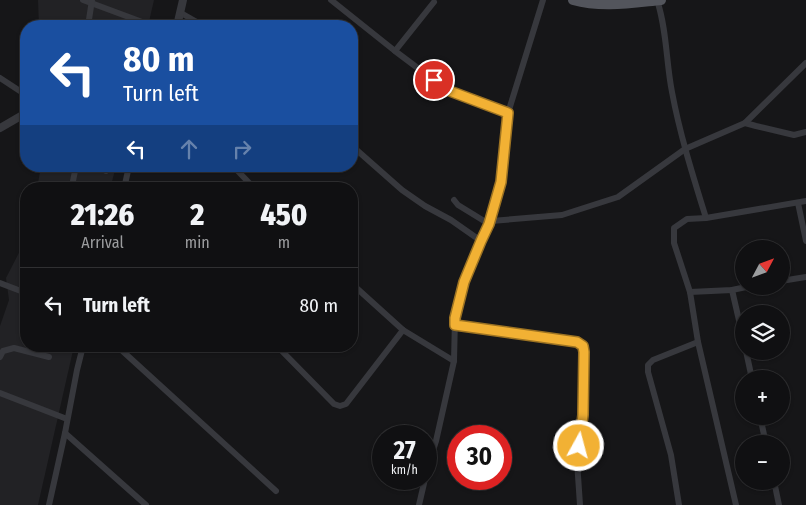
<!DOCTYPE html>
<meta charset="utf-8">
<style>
body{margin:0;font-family:"Fira Sans Condensed",sans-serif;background:#19191b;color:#f1f3f6;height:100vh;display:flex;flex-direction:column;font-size:19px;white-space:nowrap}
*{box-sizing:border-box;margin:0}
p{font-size:16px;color:#9c9d9f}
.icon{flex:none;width:28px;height:28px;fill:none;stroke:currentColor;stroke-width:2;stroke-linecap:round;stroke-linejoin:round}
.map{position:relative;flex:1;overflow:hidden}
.side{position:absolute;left:20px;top:182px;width:338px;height:170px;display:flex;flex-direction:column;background:#101012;border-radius:20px;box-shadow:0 1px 4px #0004,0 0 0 1px #303032}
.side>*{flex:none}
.guide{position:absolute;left:20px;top:20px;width:338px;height:152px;border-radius:20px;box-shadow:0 1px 4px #0004,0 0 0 1px #303032;background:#1a4fa0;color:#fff;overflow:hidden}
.needle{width:32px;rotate:49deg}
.buttons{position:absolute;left:735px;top:240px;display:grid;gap:10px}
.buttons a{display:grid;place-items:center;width:55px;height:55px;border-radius:50%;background:#101012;box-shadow:0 1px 4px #0004,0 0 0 1px #303032;font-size:25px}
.speed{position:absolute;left:372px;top:425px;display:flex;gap:10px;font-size:25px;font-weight:700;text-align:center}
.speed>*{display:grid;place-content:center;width:65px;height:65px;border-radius:50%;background:#101012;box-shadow:0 1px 4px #0004,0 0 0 1px #303032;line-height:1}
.speed small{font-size:12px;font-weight:400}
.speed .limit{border:8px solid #d22;background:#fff;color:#111}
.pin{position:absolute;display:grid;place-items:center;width:42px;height:42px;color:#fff;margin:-21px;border:2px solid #fff;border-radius:50%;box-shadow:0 1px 5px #0007}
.me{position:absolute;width:55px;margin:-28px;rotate:7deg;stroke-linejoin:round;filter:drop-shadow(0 0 4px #0008)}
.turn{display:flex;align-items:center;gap:18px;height:105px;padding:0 20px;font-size:22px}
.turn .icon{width:65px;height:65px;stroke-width:2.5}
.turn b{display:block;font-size:35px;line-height:42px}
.lanes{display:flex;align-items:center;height:48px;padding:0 20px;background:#0003;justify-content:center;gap:25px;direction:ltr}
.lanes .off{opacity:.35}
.eta{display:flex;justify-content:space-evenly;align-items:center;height:85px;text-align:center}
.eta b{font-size:30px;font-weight:800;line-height:35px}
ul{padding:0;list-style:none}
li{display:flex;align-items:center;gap:15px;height:75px;padding:0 20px;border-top:1px solid #303032}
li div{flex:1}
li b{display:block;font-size:19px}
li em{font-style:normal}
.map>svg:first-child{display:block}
.built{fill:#222225}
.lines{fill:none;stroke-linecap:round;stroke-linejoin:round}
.minor{stroke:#37383d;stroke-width:6}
.tertiary{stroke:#37383d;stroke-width:8}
.primary{stroke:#53555c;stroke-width:10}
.route-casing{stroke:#9d7322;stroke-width:12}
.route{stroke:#f2b134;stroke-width:9}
</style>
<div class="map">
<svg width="806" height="505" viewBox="0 0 806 505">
<rect width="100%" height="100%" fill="#161618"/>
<g class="built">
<path d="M38,0h116l-6,26h-109z"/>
<path d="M41,166h75l-6,23h-73z"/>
<path d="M26,233v113h48l-36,159h-38v-179l9,-26 -3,-22 17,-33z"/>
</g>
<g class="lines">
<g class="minor">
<path d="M83,0l70,26"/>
<path d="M331,0l64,51 52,39 61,23"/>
<path d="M657,0c10,30 9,62 15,92 8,43 21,84 34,126"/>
<path d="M181,13l14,8 7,5"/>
<path d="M88,26l4,-26"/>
<path d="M395,51l39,-49"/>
<path d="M0,78l26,17"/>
<path d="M745,123l11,3 38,9 12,-3"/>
<path d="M351,145l51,45 23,16 26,14 30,21"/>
<path d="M233,166l22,23"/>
<path d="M90,168l1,-2"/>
<path d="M106,171l2,-5"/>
<path d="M72,186l4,-20"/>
<path d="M124,189l5,-23"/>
<path d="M454,200l4,5 31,19"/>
<path d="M798,203l8,38"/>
<path d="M491,221l71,-6 56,-18 67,-48 60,-26 61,-60"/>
<path d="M781,281l25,-4"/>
<path d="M0,283l26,10"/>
<path d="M351,283l52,47 51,31"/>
<path d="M732,290l12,52"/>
<path d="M690,292l42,-2 19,-4"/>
<path d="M455,325l122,17 6,4 1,6 -1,63 -6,46 3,44"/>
<path d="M117,346l159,145"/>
<path d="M277,346l57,58 6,2 6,-2 57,-74"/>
<path d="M746,351l6,28"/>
<path d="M0,357l3,-6 11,-3 35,9"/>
<path d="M0,393l67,26"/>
<path d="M760,416l6,28"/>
<path d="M65,433l81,72"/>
<path d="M426,472l10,-31 18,-80 1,-43 9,-36 17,-41 10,-20 10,-39 7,-69 35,-113"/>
<path d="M774,481l5,24"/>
<path d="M49,505l16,-72 12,-63 6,-24"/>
<path d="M419,505l6,-26"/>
<path d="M679,505l-8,-50 -23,-83v-7l5,-5 45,-18"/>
<path d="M736,505l-38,-163 -8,-50 -16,-49v-15l13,-9 19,-1 100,-17"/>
</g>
<g class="tertiary">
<path d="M177,26l6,-26"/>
<path d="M0,128l26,-15"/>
</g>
<path class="primary" d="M573,0c29,8 58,3 88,0"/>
</g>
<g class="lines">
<defs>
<path id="route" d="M434,80l13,10 61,23 -7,69 -12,42 -8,17 -17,41 -9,36v7l122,17 6,4 1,6 -1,63 -4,31"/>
</defs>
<use href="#route" class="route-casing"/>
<use href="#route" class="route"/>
</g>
</svg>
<div class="buttons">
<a><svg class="needle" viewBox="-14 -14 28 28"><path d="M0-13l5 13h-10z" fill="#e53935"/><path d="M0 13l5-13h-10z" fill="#9c9d9f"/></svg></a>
<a><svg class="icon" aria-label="layers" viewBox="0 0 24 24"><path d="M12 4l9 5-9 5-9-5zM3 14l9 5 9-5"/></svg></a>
<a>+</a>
<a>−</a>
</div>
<div class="speed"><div>27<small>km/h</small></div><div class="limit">30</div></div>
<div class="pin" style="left:434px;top:80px;background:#d93025"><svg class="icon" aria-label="arrive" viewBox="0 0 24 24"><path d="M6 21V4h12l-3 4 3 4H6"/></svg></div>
<svg class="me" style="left:579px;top:446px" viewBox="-20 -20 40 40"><circle r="17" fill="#f2b134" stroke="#fff" stroke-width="3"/><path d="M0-11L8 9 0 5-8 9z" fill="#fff"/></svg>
<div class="guide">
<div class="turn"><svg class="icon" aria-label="left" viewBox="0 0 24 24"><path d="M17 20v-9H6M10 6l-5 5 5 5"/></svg><div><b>80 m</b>Turn left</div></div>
<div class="lanes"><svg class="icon" aria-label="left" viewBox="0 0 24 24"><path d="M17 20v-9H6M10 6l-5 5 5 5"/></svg><svg class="icon off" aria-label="ahead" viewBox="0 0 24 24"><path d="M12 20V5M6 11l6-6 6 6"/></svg><svg class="icon off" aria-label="right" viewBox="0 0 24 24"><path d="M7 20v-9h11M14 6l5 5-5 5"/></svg></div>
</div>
<section class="side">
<div class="eta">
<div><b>21:26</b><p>Arrival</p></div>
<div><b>2</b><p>min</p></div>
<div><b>450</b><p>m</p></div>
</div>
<ul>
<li><svg class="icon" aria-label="left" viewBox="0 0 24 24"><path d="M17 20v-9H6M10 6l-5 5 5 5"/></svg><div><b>Turn left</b></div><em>80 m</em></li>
</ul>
</section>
</div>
